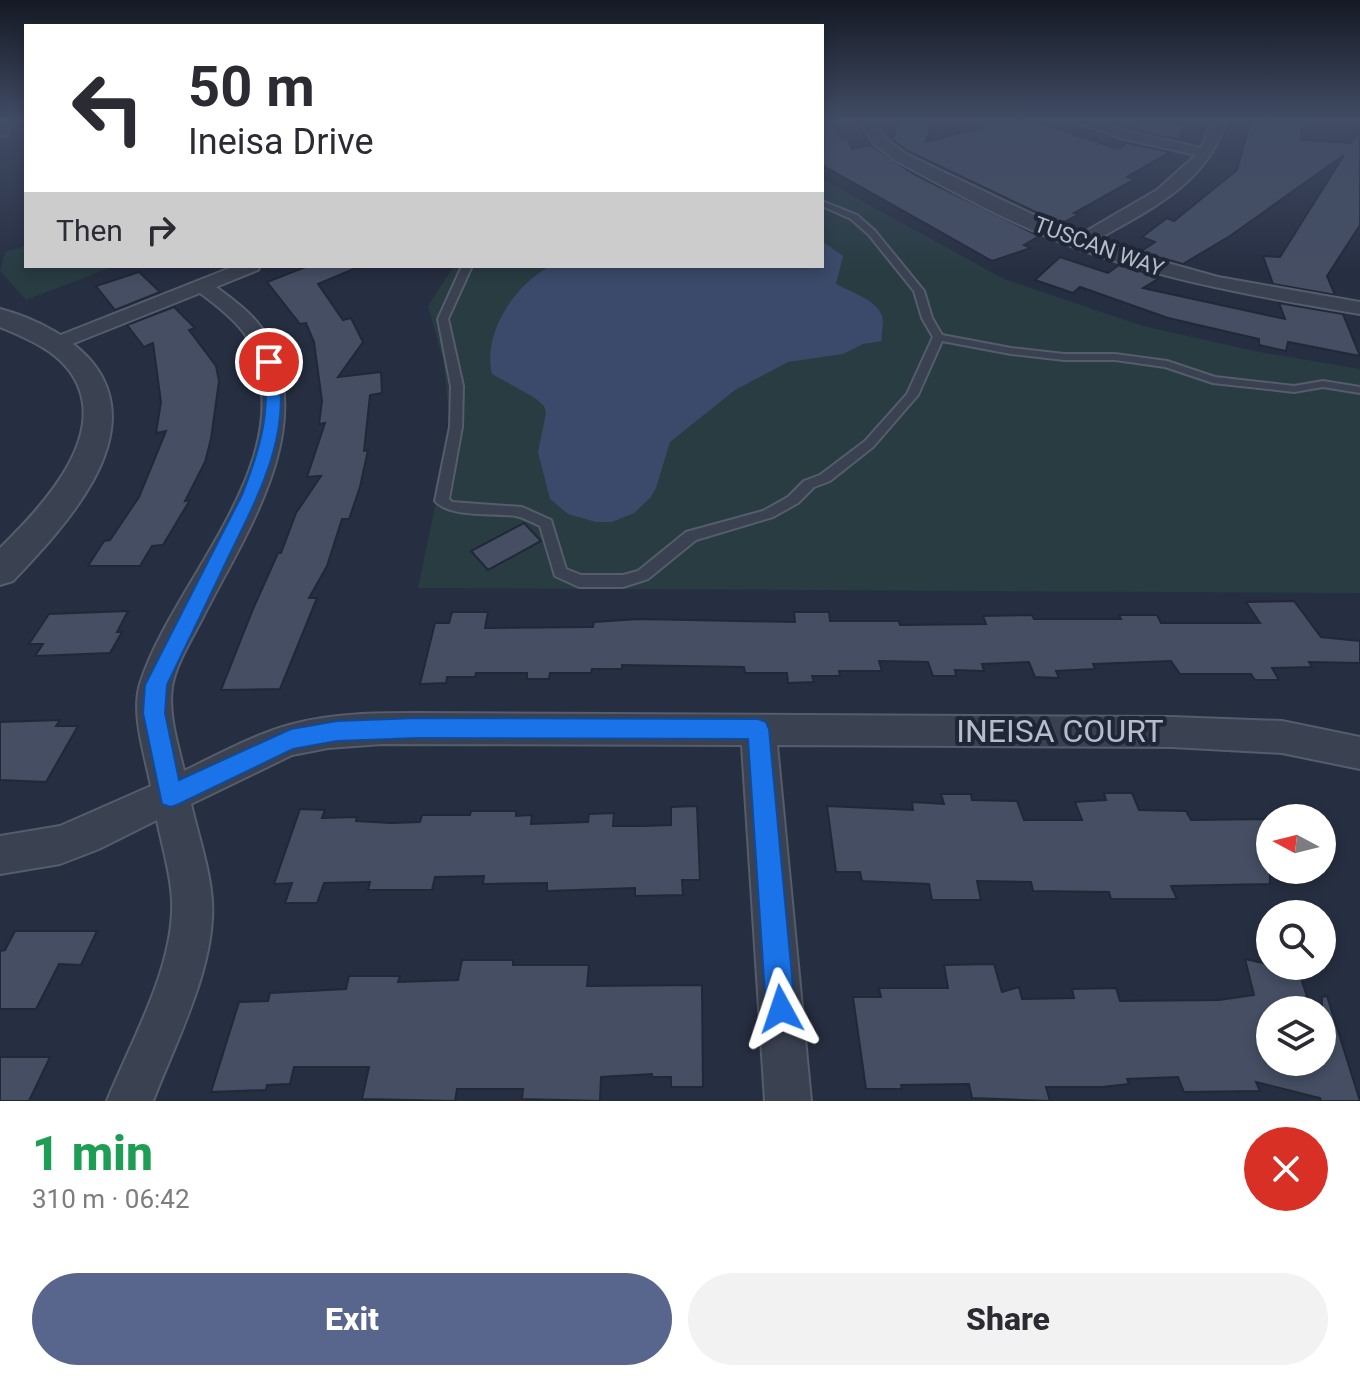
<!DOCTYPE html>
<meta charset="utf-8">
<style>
body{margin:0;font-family:Roboto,sans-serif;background:#f2f2f3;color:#2b2b33;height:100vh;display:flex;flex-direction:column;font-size:30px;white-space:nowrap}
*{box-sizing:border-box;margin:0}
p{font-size:26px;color:#7c7c81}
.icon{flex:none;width:44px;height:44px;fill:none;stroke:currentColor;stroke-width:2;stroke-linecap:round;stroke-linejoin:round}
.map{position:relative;height:1101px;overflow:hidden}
.details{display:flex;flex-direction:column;background:#fff;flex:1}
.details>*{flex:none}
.top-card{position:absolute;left:24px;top:24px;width:800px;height:244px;border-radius:0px;box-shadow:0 4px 12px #0003;background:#fff;color:#2b2b33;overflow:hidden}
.needle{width:52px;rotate:277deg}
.controls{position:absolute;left:1256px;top:804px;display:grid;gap:16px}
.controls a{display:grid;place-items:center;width:80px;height:80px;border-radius:50%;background:#fff;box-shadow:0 4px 12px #0003;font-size:40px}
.pin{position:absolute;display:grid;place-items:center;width:68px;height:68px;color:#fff;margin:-34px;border:4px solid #fff;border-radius:50%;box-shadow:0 2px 8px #0007}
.me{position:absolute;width:88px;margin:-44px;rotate:355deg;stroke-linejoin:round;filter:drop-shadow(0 0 6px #0008)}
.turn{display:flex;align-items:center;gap:28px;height:168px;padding:0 32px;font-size:36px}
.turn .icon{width:104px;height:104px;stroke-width:2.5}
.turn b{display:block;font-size:56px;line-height:68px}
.then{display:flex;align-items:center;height:76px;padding:0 32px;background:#0003;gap:16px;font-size:30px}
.round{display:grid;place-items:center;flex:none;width:84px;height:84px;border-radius:42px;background:#f2f2f3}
.headline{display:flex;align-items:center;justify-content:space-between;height:136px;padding:0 32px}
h1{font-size:48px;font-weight:800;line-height:60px;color:#1e9e55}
.button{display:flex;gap:16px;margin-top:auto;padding:16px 32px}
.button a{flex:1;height:92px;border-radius:48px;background:#58658c;color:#fff;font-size:32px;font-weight:800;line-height:92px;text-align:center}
.button a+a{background:#f2f2f3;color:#2b2b33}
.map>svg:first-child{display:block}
.green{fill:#283c42}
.water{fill:#3b4a6a}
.building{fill:#454e63;stroke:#212838;stroke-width:2}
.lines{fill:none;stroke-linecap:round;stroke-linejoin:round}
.service-casing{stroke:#555c6b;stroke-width:4}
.minor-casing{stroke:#555c6b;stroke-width:4}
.tertiary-casing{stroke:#555c6b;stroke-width:4}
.service{fill:#3a4150;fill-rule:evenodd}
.minor{fill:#3a4150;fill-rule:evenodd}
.tertiary{fill:#3a4150;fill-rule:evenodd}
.route{fill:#1a73e8;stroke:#114b97;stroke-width:2}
.labels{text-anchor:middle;stroke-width:8;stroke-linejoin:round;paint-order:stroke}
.far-street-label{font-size:22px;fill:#b6bccb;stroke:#1f2636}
.near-street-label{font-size:32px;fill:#b6bccb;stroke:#1f2636}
</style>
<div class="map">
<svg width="1360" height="1101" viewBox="0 0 1360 1101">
<rect width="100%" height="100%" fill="#262e41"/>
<g class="green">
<path d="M822,179l182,100 139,47 116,26 101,17v224l-942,-5 33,-158 -8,-70 -15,-54 26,-40h368z"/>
<path d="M26,246v20h89l-89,34 -26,-29 5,-19z"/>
</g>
<path class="water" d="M822,241l21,15 -7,28c14,8 46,17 47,37 0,7 -2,12 -1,20l-19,3 -20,10 -55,8 -53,28 -65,52 -14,46 -6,10 -16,15 -22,9h-16l-28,-8 -18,-15 -12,-47 8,-39 -2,-7 -9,-8 -43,-24c-10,-41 23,-89 58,-108h272z"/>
<g class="building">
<path d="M822,120h10l9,19 6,-1 5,11 19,-4 44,30 124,61 -15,9 7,3 -39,13 -170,-96z"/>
<path d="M901,120h32l-7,22 85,-22h21l86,29 9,-6 43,9 -43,25 8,2 -61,34 5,1 -18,10 -153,-73 -16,-12z"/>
<path d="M1140,120l44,5 -4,15 -43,-9z"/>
<path d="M1251,120h49l1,20 50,3 9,-14v96l-33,51 8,19 -62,-11 -10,-28 17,1 64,-102 -114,81 -47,28 -43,-12 15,-10 -13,-5 25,-19 7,3 63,-51z"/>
<path d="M1060,257l48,16 11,-8 42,12 -18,11 119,26 23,5 -6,-16 64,11 17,42 -72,-14 -2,9 -27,-6v-6l-91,-21 -88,-31 -7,6 -38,-13z"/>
<path d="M308,266h53l-43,18 25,36 8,-2 12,24 -25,35 43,-5 1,21 -12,2 -6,56 4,-1 -8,37 -11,32h-7l-15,47 -18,32h8l-37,91 -59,1 32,-81 25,-56h3l15,-40 25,-37 -14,1 18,-54 -6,1 3,-23 -8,-59 -8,-19 -6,1 -33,-42z"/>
<path d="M139,272l21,20 -45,18 -19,-24z"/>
<path d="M174,307l21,21 -6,2 27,36 3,15 -8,58 -6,23 -20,39 5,-1 -27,45 -11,1 -12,20h-52l16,-25 6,-1 29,-43 27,-66 -10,2 5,-31 -8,-59 -9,4 -17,-22z"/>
<path d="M524,523l17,18 -53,29 -17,-19z"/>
<path d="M1294,601l27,36 39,4v22l-51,-1 3,5 -40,1 7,12h-24l-4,-6h-71l-9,-13 -78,3 2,5 -39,2 3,7 -24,-1 -6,-15 -47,2 2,7 -29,-1 1,6h-23l-5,-14 -49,-1 3,10h-43l1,5h-28l2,6 -26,1 -1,-10h-42l-1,-6 -122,-2v4h-30l-1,4h-41l-1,6h-22v-6h-51l-1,4h-28l-1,6 -26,1 15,-61h14l3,-11h36l-3,16 108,-1 1,-5 44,-3 157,3 -1,-10h35l1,9h69l1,4 86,-1 -3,-8 49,-1 2,4h87l-2,-4h38l4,8h99l-14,-21z"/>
<path d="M128,611l-11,21h5l-12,21 -75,3 8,-12h-14l20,-30z"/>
<path d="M60,720l-4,6h22l-32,56 -46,-2v-58z"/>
<path d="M1104,793h28l7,17 47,1 5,9 79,-1v65l-99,2 6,13h-66l-2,-7 -76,-1 -2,-9 -54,-1 4,19h-49l-3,-16 -67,-3 -2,-9h-24l-9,-66 86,4 -1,-8 32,2 -3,-10h30l1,6 45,1 7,19h58l-7,-18 31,-2z"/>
<path d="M697,806l3,74h-18l1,15 -48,1v-8l-88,3v-8l-64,1 1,-8 -49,1 -3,13h-64l2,-8 -46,1 -7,20h-32l7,-20 -18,1 26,-75 25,1 -3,8 35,-1 -1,4 35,2 29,-1 2,-7h48l1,-4h45v5l16,-1 -1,9 57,-2 1,-8 25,-1 -1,13h31l27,-1v-18z"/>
<path d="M15,931h82l-16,34 -22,-1 -23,45h-36v-58l5,-1z"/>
<path d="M1245,959l54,12 12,39h-41v52h52v-65l5,-1 33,105h-39l-1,-3 -64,-16 4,9 -76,1 -6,-15 -51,2 2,5 -27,3h-56l4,14 -78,-3 -3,-14 -68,1 1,4h-36l-13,-92h28l-2,-9h69l-4,-23 50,-1 8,28 17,-5 3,12 52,-1 -2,-9 44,-1 4,13 99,-1 35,-5z"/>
<path d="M462,960h51v5h76l-2,21 115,-1 1,102h-32v-10h-19v-3l-51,3 -1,24 -78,-2 1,-10h-66l-2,12 -93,-2 7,-32h-75l-4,17 -23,1 -1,5 -55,2 28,-90 29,-1 2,-8 76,-4 3,-13h51l-2,6 60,-2z"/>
<path d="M0,1057h50l-21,44h-29z"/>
</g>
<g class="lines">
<defs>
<path id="service" d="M822,201l35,14 18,16 49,60 8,27 10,17 69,13 53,6h51l52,7 48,16 79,9 29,-5 37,6v6l-37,-6 -29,5 -81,-9 -48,-16 -50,-7h-51l-53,-6 -69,-13 -24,54 -45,52 -43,34 -16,6 -16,16 -25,14 -77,23 -48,39 -25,8h-44l-24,-11 -15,-50c-8,-4 -16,-8 -24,-10 -22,-3 -66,2 -81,-15l15,-74 1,-41 -13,-67 24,-53h10l-24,53 15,67 -1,41 -13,72 3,3 70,5 29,13 15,49 15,6h42l15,-4 48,-39 77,-21 25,-14 16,-16 16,-6 45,-34 42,-47 26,-57 -11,-19 -8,-27 -45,-56 -18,-16 -29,-13z"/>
<g id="minor">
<path d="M859,120h14l12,18 21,16 172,82 79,-46 39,-35 -76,-17 -47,-18h21l35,12 72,16 12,-28h14c-22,66 -77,89 -134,122l125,35 142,25v12c-96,-16 -193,-33 -284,-66 -62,-23 -123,-56 -181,-88l-21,-16z"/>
<path d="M235,266h25l-2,4 -42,17c19,14 40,29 51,50 51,92 -22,197 -63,278 -11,22 -28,48 -32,72 -4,28 6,57 12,84 35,-17 71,-37 109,-47 41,-11 83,-11 125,-11l754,4 110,4 78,16v32l-78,-16 -110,-6 -395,-2 34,356h-46l-23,-356 -360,-1 -54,4 -36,7 -101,49c7,31 19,65 21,97 4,65 -36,140 -59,200h-46c24,-60 68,-135 65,-201 -1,-26 -10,-54 -15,-80l-58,29 -39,15 -60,10v-38l60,-10 91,-40c-6,-31 -20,-71 -11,-102 30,-97 152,-214 116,-321 -4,-10 -6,-20 -11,-29 -12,-16 -29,-29 -45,-41l-138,55 -7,2 -11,-6 4,-4z"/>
</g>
<g id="tertiary">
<path d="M0,120h12l-6,15 -6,1z"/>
<path d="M0,309c35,9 77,30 98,61 47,73 -36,159 -85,211l-13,4v-37c42,-41 116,-118 68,-179 -16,-21 -45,-32 -68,-42z"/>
</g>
</defs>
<use href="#service" class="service-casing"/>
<use href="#minor" class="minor-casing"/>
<use href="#tertiary" class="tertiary-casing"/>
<use href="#service" class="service"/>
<use href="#minor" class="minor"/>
<use href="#tertiary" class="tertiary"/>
</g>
<linearGradient id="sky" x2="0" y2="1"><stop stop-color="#151924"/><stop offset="0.44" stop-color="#414c65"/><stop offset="1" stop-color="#414c65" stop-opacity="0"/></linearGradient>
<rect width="1360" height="274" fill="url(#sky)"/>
<path class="route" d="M269,358l7,4c19,71 -21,140 -51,202 -19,41 -39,81 -58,121l-2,28 14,67 112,-51 46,-8 81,-3 340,1 8,3 3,7 26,280 -4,10 -10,4 -10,-4 -5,-10 -18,-270 -330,-1 -81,3 -44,8 -114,55 -8,3 -9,-3 -19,-91 2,-28 97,-190c17,-43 31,-87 20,-133z"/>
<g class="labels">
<g class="far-street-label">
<text transform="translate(1099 246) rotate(20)" y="8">TUSCAN WAY</text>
</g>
<g class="near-street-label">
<text x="1060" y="742">INEISA COURT</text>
</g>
</g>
</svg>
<div class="controls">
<a><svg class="needle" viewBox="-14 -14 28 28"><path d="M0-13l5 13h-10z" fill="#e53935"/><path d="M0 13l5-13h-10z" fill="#7c7c81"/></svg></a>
<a><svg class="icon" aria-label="search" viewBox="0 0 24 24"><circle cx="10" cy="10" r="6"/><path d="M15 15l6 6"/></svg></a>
<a><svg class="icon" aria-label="layers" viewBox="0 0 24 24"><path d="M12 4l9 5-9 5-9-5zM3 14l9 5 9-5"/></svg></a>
</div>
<div class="pin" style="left:269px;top:362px;background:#d93025"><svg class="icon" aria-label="arrive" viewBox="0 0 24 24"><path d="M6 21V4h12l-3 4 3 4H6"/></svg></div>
<svg class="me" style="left:781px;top:1009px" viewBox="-20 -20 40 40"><path d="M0-17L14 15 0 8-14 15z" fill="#1a73e8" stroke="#fff" stroke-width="4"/></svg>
<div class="top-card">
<div class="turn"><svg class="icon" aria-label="left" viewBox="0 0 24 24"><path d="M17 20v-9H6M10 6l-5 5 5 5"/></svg><div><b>50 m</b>Ineisa Drive</div></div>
<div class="then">Then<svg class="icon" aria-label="right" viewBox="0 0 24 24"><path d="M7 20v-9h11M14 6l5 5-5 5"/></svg></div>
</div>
</div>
<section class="details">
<div class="headline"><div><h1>1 min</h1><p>310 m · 06:42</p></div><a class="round" style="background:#d93025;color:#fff"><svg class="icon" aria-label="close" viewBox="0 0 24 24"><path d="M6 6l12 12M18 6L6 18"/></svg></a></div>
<div class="button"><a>Exit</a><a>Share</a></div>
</section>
